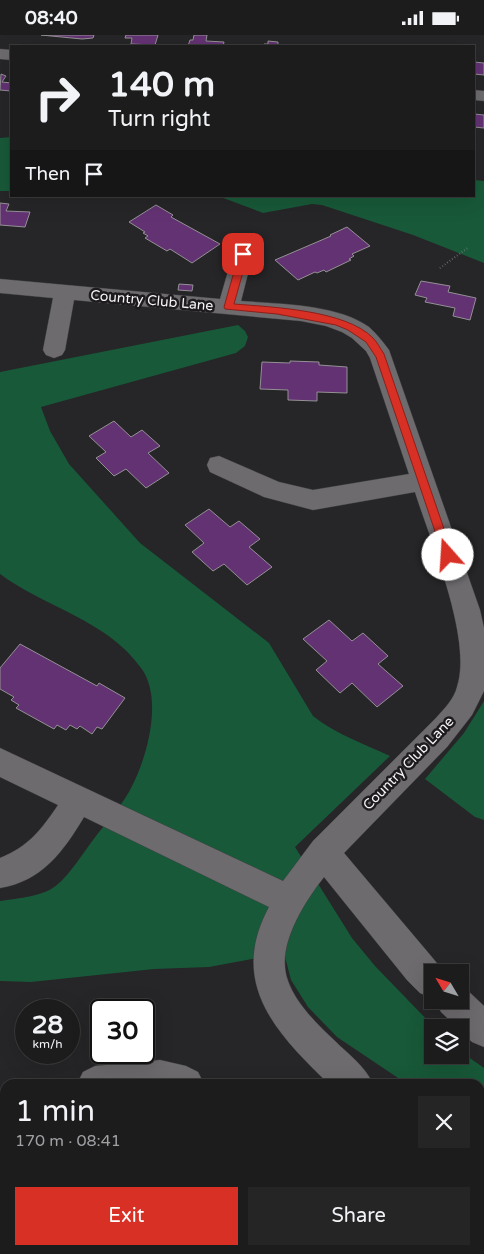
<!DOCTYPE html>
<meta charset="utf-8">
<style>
body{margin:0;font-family:"Varela Round",sans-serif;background:#252526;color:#f1f3f6;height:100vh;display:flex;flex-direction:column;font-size:19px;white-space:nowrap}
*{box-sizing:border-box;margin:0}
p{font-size:16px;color:#a0a1a4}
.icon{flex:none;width:28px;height:28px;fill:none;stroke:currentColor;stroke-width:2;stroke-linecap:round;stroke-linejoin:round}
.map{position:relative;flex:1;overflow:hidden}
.drawer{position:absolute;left:0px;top:1044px;width:485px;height:176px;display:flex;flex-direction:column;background:#1c1c1d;border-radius:15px 15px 0 0;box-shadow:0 5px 20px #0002,0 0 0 1px #3a3a3b}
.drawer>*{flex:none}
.hud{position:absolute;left:10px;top:10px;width:465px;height:152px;border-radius:0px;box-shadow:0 5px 20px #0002,0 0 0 1px #3a3a3b;background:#1c1c1d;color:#f1f3f6;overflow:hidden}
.needle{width:32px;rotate:308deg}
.buttons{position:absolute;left:424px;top:929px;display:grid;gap:10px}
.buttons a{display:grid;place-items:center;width:45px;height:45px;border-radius:0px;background:#1c1c1d;box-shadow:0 5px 20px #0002,0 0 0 1px #3a3a3b;font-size:25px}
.speed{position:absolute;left:15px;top:964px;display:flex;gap:10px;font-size:25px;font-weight:700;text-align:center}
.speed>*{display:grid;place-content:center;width:65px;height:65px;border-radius:50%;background:#1c1c1d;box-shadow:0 5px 20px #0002,0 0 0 1px #3a3a3b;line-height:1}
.speed small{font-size:12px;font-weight:400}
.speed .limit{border:2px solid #111;border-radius:8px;background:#fff;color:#111}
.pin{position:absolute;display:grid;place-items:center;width:42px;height:42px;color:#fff;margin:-21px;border-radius:10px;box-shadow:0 2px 8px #0006}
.me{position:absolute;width:55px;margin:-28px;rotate:341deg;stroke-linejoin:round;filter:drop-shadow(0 0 4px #0008)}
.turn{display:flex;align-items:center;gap:18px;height:105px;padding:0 15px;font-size:22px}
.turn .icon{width:65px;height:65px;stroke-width:2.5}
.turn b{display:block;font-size:35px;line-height:42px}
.then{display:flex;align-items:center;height:48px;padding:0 15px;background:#0003;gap:10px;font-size:19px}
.round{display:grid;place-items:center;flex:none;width:52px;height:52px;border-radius:0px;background:#252526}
.headline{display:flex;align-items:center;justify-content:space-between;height:85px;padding:0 15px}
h1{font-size:30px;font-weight:600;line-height:38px}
.primary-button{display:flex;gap:10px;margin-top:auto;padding:10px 15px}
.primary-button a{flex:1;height:58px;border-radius:0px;background:#d93025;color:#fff;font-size:20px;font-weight:600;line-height:58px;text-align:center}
.primary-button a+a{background:#252526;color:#f1f3f6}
.status{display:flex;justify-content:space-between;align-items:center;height:35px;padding:0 25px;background:#1c1c1d;direction:ltr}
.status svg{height:14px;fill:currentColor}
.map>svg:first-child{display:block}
.green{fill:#185939}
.building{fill:#633273;stroke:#939194}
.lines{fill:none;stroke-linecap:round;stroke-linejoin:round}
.minor-casing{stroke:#414042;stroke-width:1}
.path{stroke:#8e8d8f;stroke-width:2;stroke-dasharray:0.5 2.5;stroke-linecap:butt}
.minor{fill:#6d6b6e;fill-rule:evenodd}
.route{fill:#d93025;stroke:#8d1f18}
.labels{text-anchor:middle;stroke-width:5;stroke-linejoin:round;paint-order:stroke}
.street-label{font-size:14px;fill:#f4f3f5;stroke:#1d1b1e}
</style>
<div class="status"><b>08:40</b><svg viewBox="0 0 49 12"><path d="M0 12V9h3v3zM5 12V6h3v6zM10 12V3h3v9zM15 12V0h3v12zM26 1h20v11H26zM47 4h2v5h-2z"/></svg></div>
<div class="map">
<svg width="484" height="1219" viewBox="0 0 484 1219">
<rect width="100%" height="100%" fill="#262527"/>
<g class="green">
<path d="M11,102v54h-11v-53z"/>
<path d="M474,145l10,1v82l-71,-28 -91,-30 -10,-1 -49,9 -45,-17h256z"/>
<path d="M238,290l7,6 3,6 -3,9 -9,7 -195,54 9,24 19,33 71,79 129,100 44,73c23,18 51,28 77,40l-95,91 57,91 23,28 59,61h-2v28h28v-4l24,17v67l-4,-3v-48h-73l-70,-47 -29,-30 -17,-27 -7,-27 -75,14 -55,2 -123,13 -31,-1v-80c18,-3 44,-4 58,-17 12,-10 25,-31 35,-44 13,-18 31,-36 40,-56 15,-30 30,-87 8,-116 -34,-48 -95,-60 -141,-94v-202z"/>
<path d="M484,666v119l-9,-3 -50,-38 39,-46z"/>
</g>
<g class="building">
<path d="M41,0h53l-1,3 -11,1z"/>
<path d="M126,0h32l-3,10 -24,-1 1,-6h-7z"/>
<path d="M194,0h13l-1,6 18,1 -1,4h-35l2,-6h3z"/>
<path d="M268,6l10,1v3l13,1h-28l1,-2h4z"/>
<path d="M474,27l10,1v12l-10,-1z"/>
<path d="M1,39l5,2 -4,6 9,1v8l-11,-1z"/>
<path d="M474,79l10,1v13l-10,-1z"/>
<path d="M0,168l9,1 -3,7 24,1 -5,15 -25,-2z"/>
<path d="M156,170l17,10 -2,2 49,27 -28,19 -22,-14 -3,2 -22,-13 3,-2 -5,-3 2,-1 -16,-10z"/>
<path d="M347,192l23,19 -18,8 2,2 -5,3 2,1 -25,12 -2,-2 -7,3 -2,-1 -17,8 -23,-20 56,-24 -1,-1z"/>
<path d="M421,246l29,5 -2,6 28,6 -6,22 -17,-4 2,-8 -30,-6 2,-4 -12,-3z"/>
<path d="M179,249l14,1 -1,6 -14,-1z"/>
<path d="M290,326l29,1v3l28,2v26l-30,-1v9l-29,-1v-10l-28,-1 2,-27 28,1z"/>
<path d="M114,386l17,16 11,-7 18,16 -12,7 21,20 -23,15 -20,-19 -12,7 -18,-18 10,-6 -17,-16z"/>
<path d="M209,474l21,18 9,-6 21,18 -11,8 23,20 -25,18 -23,-21 -11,7 -21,-19 12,-9 -19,-18z"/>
<path d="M329,585l23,21 11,-8 25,23 -10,8 25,22 -26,21 -25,-24 -12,10 -24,-23 11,-9 -24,-22z"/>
<path d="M20,609l77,42 2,-3 26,15 -23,31 -5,-2 -5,7 -12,-8 -3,3 -7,-4 -4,5 -9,-5 -3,4 -38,-21 3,-3 -8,-5 3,-3 -14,-8v-21z"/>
</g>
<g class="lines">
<defs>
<g id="minor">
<path d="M0,14l11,1v10l-11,-1z"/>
<path d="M474,55l10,1v10l-10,-1z"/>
<path d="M243,212l7,2 3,5 -12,47c38,3 96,3 128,26 8,7 14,15 20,23l91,260 4,18v63l-12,24 -25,32 -103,106 87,103 14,17h-13v25l-12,-5 -13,-13 -83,-103c-20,26 -49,70 -36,104 8,23 30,44 47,60 14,14 30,25 38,43h-44c-53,-51 -101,-101 -60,-177l-185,-90c-21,35 -42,64 -84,71v-30c28,-11 42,-29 58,-53l-58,-28v-29l283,133 30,-40 123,-123c8,-9 18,-19 21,-31 16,-48 -27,-147 -42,-195l-102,18 -49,-13 -54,-25 -3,-7 3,-7 9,-2 60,26 34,8 96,-16 -39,-116 -4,-7 -14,-13 -10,-6 -16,-6 -25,-5 -227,-21 -9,50 -3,5 -8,3 -8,-3 -3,-5 10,-52 -53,-5v-14l220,20 13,-45 3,-5z"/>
<path d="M460,951l5,2 19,18v41l-12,-5 -12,-12v-3h-3l-16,-15 -5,-12h24z"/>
<path d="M160,1025l26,6 12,6 6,12h-127l6,-12 12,-6z"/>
<path d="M5,1059v36l-5,2v-36z"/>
<path d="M480,1126l4,1v37l-4,-1z"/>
</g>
</defs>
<use href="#minor" class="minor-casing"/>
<path class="path" d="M440,233l29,-21"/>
<use href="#minor" class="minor"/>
</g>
<path class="route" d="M243,216l5,3 -14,50c37,3 112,6 139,34 4,4 7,10 11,16l69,201 -1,3 -4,1 -5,-4 -67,-198 -10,-15 -18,-12 -12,-5 -59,-11 -52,-5 -1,-2 15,-53z"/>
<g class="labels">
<g class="street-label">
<text transform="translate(152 265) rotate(5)" y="5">Country Club Lane</text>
<text transform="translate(408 728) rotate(-46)" y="5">Country Club Lane</text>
</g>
</g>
</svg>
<div class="buttons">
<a><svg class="needle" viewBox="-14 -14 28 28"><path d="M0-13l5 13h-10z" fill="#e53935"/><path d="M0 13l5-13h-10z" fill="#a0a1a4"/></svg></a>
<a><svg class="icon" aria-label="layers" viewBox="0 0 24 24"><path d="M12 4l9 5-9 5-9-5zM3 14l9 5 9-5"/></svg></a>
</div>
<div class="speed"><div>28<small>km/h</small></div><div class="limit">30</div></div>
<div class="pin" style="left:243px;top:219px;background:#d93025"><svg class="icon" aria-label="arrive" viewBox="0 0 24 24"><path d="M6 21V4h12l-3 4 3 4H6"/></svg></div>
<svg class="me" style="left:448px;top:520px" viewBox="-20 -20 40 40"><circle r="19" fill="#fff"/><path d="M0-13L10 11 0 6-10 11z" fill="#d93025"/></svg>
<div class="hud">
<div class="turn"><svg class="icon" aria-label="right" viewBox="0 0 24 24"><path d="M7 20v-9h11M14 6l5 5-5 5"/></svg><div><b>140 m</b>Turn right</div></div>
<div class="then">Then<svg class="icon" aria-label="arrive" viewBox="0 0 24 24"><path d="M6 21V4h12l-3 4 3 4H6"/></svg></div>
</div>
<section class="drawer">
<div class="headline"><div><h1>1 min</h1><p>170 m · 08:41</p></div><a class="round"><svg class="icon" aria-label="close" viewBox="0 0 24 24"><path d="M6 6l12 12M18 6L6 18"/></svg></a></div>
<div class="primary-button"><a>Exit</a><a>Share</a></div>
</section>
</div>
